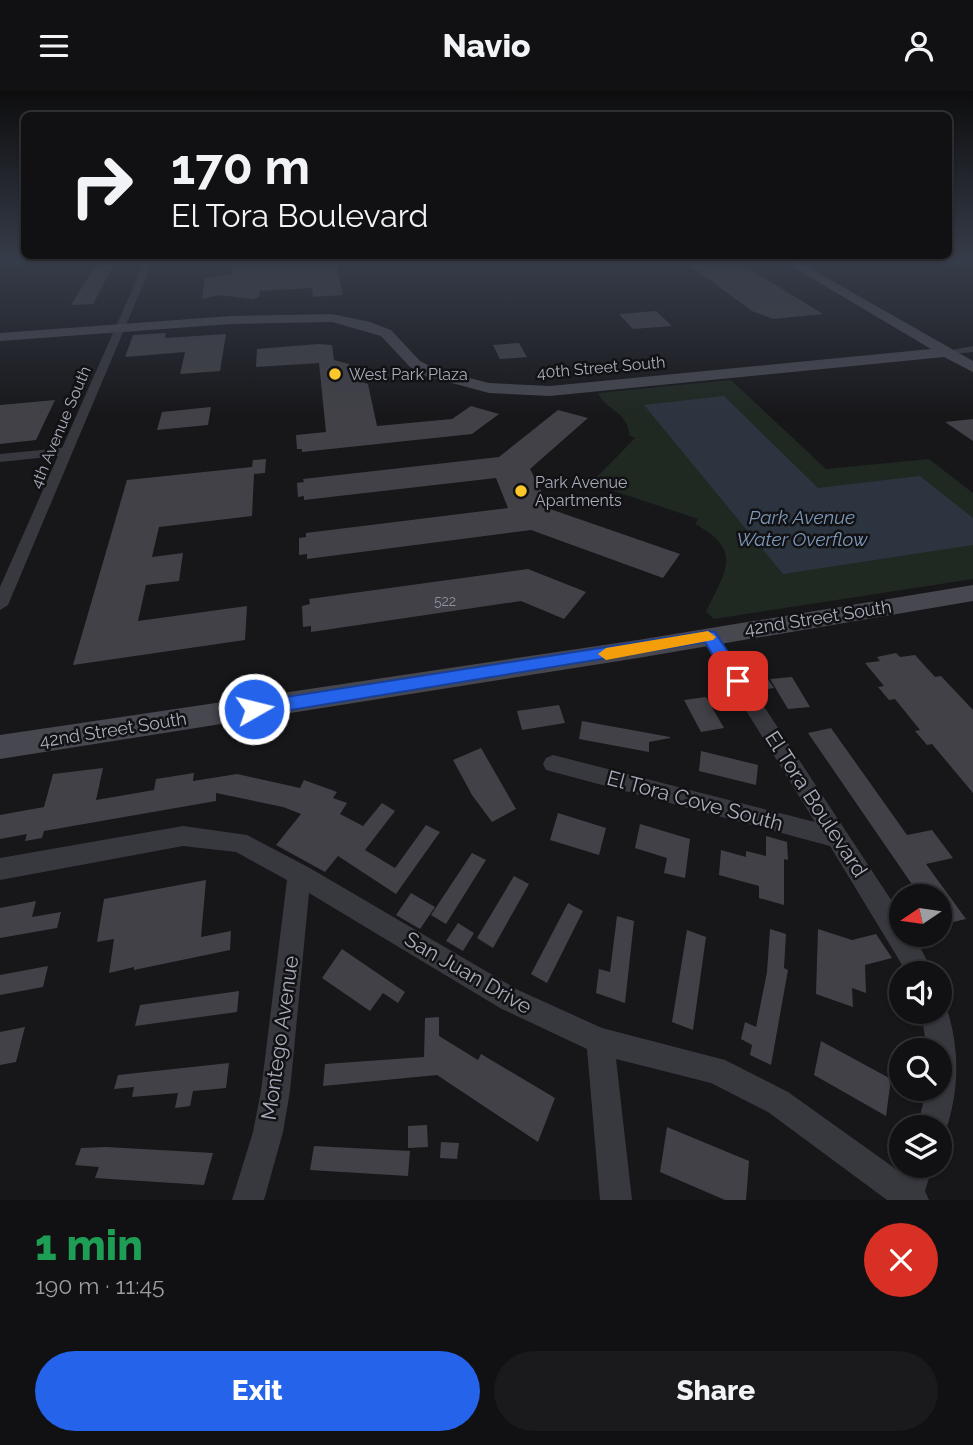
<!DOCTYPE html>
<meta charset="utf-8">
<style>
body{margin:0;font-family:Raleway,sans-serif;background:#1a1a1d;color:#f1f3f6;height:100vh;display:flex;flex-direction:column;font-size:26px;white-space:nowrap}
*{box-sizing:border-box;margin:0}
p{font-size:23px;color:#9c9da0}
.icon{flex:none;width:38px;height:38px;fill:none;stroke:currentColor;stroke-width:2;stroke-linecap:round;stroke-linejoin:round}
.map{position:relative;height:1109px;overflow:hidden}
.panel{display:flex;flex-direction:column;background:#111114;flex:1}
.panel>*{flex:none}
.hud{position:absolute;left:21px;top:21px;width:931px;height:147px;border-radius:10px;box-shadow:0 2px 5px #0004,0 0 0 2px #303134;background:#111114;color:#f1f3f6;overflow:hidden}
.needle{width:46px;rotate:257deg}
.buttons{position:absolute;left:889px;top:793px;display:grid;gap:14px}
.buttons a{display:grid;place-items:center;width:63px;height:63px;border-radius:50%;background:#111114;box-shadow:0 2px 5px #0004,0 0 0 2px #303134;font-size:35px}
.pin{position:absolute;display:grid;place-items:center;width:60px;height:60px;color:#fff;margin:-30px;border-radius:14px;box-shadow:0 4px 10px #0006}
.me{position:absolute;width:77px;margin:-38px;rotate:82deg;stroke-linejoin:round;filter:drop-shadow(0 0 5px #0008)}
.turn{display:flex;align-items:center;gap:24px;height:147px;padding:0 35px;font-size:32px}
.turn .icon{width:91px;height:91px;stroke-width:2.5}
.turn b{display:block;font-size:49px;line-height:60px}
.round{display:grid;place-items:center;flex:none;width:74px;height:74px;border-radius:37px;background:#1a1a1d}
.head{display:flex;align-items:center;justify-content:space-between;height:119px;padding:0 35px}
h1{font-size:42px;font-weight:800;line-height:52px;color:#1e9e55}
.button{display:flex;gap:14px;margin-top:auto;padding:14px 35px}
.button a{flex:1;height:80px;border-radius:42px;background:#2563eb;color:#fff;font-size:28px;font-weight:800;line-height:80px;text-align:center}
.button a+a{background:#1a1a1d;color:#f1f3f6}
header{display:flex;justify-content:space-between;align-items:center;height:91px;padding:0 35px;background:#111114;font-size:32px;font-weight:800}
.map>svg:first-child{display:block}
.green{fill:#1f2821}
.water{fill:#2c353f}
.building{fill:#414147}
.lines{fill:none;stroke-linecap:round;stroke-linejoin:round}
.street{fill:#38383f;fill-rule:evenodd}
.secondary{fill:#46474f;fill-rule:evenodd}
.route{fill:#2563eb;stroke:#184099;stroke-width:2}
.slow{fill:#f59e0b}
.poi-dot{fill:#ffc82a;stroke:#121215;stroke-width:2.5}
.labels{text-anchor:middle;stroke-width:5;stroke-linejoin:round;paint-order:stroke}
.number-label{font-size:14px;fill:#8e919e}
.far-street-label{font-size:16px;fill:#a8acbb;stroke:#121215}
.far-poi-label{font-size:16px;fill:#a8acbb;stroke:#121215;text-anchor:start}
.street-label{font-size:18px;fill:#a8acbb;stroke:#121215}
.water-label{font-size:19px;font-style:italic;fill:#7c97b9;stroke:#121215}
.near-street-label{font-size:21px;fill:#a8acbb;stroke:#121215}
</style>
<header><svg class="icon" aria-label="menu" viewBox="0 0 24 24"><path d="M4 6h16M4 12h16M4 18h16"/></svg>Navio<svg class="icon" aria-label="person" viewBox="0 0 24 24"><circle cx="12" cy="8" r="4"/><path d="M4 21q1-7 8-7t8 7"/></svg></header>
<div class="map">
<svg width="973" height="1109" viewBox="0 0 973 1109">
<rect width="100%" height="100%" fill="#17171a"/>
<path class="green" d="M731,289l95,89 103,-10 44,34v86l-259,40 -8,-7c18,-39 39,-61 -11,-88l3,-5 -102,-34 -8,4 -6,-4v-5l11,1 42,-43 -6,-3c0,-23 -24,-25 -31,-42z"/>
<path class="water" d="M724,305l94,92 102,-12 53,42v27l-190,29 -139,-169z"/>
<g class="building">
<path d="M98,170h18l-23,43 -22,1z"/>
<path d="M233,170h103l7,34 -30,2 -1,-9 -52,3 -1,6 -7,2 -32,-4 -18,4 3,-21 26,-4z"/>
<path d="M684,170h53l86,53 -50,5 -21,-8z"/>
<path d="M656,220l16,15 -39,3 -14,-15z"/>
<path d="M166,242l-1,5 61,-4 -6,37 -40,3 5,-22 -60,5 8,-22z"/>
<path d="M519,252l8,14 -27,2 -7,-14z"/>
<path d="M318,253l14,1 2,15 15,4 2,15 17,5 9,42 75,-7 19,-13 28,8 -27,20 -170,18v-3h-5l-1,-14 30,-3 -7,-69 -63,4 1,-18z"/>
<path d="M55,309l-19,40 -36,4v-39z"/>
<path d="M211,316l-3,18 -51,5 5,-18z"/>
<path d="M558,319l30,8 -58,51 20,40 130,45 -17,24 -132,-48 -224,29v-5l-8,1v-17l7,-1v-4l202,-25 -12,-30 -192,22v-4l-6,1 -1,-14 7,-1 -1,-3 196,-22z"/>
<path d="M973,328v22l-28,-19z"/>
<path d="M266,368l-1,14 -11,1 -2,42 -93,11 -7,30 31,-4 -4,28 -33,4 -8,36 109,-15 -2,34 -172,25 54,-185 125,-13 1,-7z"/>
<path d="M528,478l58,23 -22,27 -43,-18 -210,31v-6l-8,1 -1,-21 8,-2 -1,-5z"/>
<path d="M896,562l4,4 15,-2 20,22 6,-1 32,34v83l-41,-49 -5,1 -12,-14 5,-1 -25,-31 -6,1 -11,-13 6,-1 -19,-23 15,-2 -3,-4z"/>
<path d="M765,584l9,13 -17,3 -8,-13z"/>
<path d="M792,586l18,30 -22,2 -18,-30z"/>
<path d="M706,606l18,31 -23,4 -17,-32z"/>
<path d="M559,614l6,18 -43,7 -5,-19z"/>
<path d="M582,630l88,16v1l-21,4v10l-70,-13z"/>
<path d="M831,637l76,107 25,-5 21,28 -27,6 40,55 -26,6v-29h-20l-112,-163z"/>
<path d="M481,657l35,61 -24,13 -20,-27 -19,-35z"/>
<path d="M701,660l57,14 -2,20 -57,-14z"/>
<path d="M103,677l-7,32 58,-10 2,-11 38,-6 -1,8 44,-7 63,14 4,-8 33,12 -4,6 14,5 -7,11 23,12 19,-23 13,8 -30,39 30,18 31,-43 14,7 -44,62 -58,-38 -13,16 -49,-27 25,-31 -18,-7 -67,-14v8l-172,30 -2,7 -17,3 2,-7 -27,5v-24l44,-8 9,-33z"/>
<path d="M558,722l48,15 -7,27 -49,-15z"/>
<path d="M640,733l50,15 -5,39 -21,-5 3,-15 -32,-10z"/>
<path d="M766,745l21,6 1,18 -4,-1v46l-25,-7v-12l-40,-11 2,-25 25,7v-6l20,5z"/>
<path d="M472,762l14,7 -40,64 -15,-9z"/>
<path d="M514,785l15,8 -36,64 -16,-10z"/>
<path d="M206,789l-5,57 30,-6 -1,19 -96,20v-3l-25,6 5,-34 -17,3 7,-43z"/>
<path d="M411,802l24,14 -15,22 -24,-14z"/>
<path d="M36,810l-4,16 29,-5 -4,16 -57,10v-30z"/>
<path d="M568,812l15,8 -36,72 -16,-9z"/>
<path d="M617,825l17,5 -9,82 -29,-10 3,-24 11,3z"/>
<path d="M458,832l16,10 -11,18 -17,-10z"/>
<path d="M770,838l16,5 -2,34 4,2 -17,95 -21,-10 2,-10 -11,-6 4,-17 11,5 11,-55z"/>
<path d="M818,838l34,11 24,-6 16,24 -27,7 1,28 -14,-5 1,19 -37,-13z"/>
<path d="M687,839l19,7 -13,93 -21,-8z"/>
<path d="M342,858l63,43 -7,11 -15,-10 -13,18 -48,-33z"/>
<path d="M48,875l-5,21 -43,8v-20z"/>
<path d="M239,900l-2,21 -102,14 5,-21z"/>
<path d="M439,926v19l39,24 3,-6 74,44 -17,44 -101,-67 -114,11 2,-22 99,-7 1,-39z"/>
<path d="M25,936l-9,35 -16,3v-33z"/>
<path d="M821,950l70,38 -5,37 -72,-41z"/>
<path d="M229,972l-3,25 -33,3 -3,15 -15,2 3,-15 -46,4 2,-10 -20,2 4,-14z"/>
<path d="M427,1034l1,22 -20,1v-22z"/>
<path d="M667,1036l82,34 -3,39h-21l-65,-28z"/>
<path d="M441,1051l18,1 -2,16 -17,-1z"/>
<path d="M314,1055l96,5 -2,25 -98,-6z"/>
<path d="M106,1056l107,6 -9,32 -109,-7 4,-11 -24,-2 6,-17z"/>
</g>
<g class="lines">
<g class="street">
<path d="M145,170h8l-145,344 -8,5v-23l58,-131 -58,6v-8l62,-6z"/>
<path d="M973,255v6l-27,3 -5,-3z"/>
<path d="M709,539l6,2 186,283v20h13l19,38h-26l-77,-127 -284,-76 -3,-6 3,-6 7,-3 262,67 -115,-186z"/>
<path d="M183,735l64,9 61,32 210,123 84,38 123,32 63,32 112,80 2,-7h31l-8,26 4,9h-42l-119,-88 -57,-29 -95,-24 16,141h-32l-13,-151 -87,-41 -191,-115 -19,198 -7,41 -19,68h-32l21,-68 8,-41 26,-211 -51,-28 -53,-6 -183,34v-22z"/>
<path d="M940,909l4,1c17,44 16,94 -1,137l-3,1v-12h-23l10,-38h13v-39h-13l-6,-39h19z"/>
</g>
<g class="secondary">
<path d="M783,170h14l176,100v11l-29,-15 -394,39 -61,-3 -63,-17 -16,-9 -29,-31 -49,-14 -101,2 -231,17v-8l231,-17 101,-2 38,8 21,8 29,31 18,9 51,13 61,3 381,-37z"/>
<path d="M973,494v16l-335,57 -638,101v-24l638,-95z"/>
</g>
</g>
<linearGradient id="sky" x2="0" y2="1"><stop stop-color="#0d0d0e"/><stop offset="0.52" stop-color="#363c49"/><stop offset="1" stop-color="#363c49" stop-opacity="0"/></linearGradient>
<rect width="973" height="325" fill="url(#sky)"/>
<path class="route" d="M709,540l6,1 29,45 2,4 -2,5h-12l-27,-44 -451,74 -6,-2 -3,-5 3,-5 6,-2z"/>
<path class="slow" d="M708,540l8,6 -3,3 -107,20 -8,-6 8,-6z"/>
<g class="poi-dot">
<circle cx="335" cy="283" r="7"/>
<circle cx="521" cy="400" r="7"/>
</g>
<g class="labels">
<g class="number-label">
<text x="445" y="515">522</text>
</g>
<g class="far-street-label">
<text transform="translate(601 276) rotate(-5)" y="6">40th Street South</text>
<text transform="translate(60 336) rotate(-67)" y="6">4th Avenue South</text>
</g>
<g class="far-poi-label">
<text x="349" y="289">West Park Plaza</text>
<text x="535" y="397">Park Avenue<tspan x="535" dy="18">Apartments</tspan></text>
</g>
<g class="street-label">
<text transform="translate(818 527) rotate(-9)" y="6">42nd Street South</text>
<text transform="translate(113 639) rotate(-9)" y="6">42nd Street South</text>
</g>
<g class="water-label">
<text x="802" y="433">Park Avenue<tspan x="802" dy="22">Water Overflow</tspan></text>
</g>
<g class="near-street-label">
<text transform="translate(695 710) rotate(15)" y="7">El Tora Cove South</text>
<text transform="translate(816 713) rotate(57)" y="7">El Tora Boulevard</text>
<text transform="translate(468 882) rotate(30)" y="7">San Juan Drive</text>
<text transform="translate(280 947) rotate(-82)" y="7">Montego Avenue</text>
</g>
</g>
</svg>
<div class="buttons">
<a><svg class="needle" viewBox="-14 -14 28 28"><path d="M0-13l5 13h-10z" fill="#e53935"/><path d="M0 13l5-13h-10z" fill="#9c9da0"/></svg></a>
<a><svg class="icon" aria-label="sound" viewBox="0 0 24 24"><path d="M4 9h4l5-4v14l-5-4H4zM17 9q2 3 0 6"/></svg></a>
<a><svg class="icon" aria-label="search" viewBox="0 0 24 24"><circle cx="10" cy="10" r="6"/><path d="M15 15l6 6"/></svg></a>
<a><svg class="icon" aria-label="layers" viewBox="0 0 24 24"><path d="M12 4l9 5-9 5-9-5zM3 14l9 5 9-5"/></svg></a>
</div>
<div class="pin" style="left:738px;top:590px;background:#d93025"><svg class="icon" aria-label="arrive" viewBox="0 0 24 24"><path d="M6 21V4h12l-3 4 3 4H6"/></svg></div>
<svg class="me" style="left:254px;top:618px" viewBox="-20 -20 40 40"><circle r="17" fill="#2563eb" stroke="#fff" stroke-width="3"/><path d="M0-11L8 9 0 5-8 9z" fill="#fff"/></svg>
<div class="hud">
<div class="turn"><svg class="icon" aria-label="right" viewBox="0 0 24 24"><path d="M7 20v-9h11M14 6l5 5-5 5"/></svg><div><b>170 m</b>El Tora Boulevard</div></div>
</div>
</div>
<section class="panel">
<div class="head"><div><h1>1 min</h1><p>190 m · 11:45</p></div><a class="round" style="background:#d93025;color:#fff"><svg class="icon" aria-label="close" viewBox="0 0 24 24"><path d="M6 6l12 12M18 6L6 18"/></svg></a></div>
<div class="button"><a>Exit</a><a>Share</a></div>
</section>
